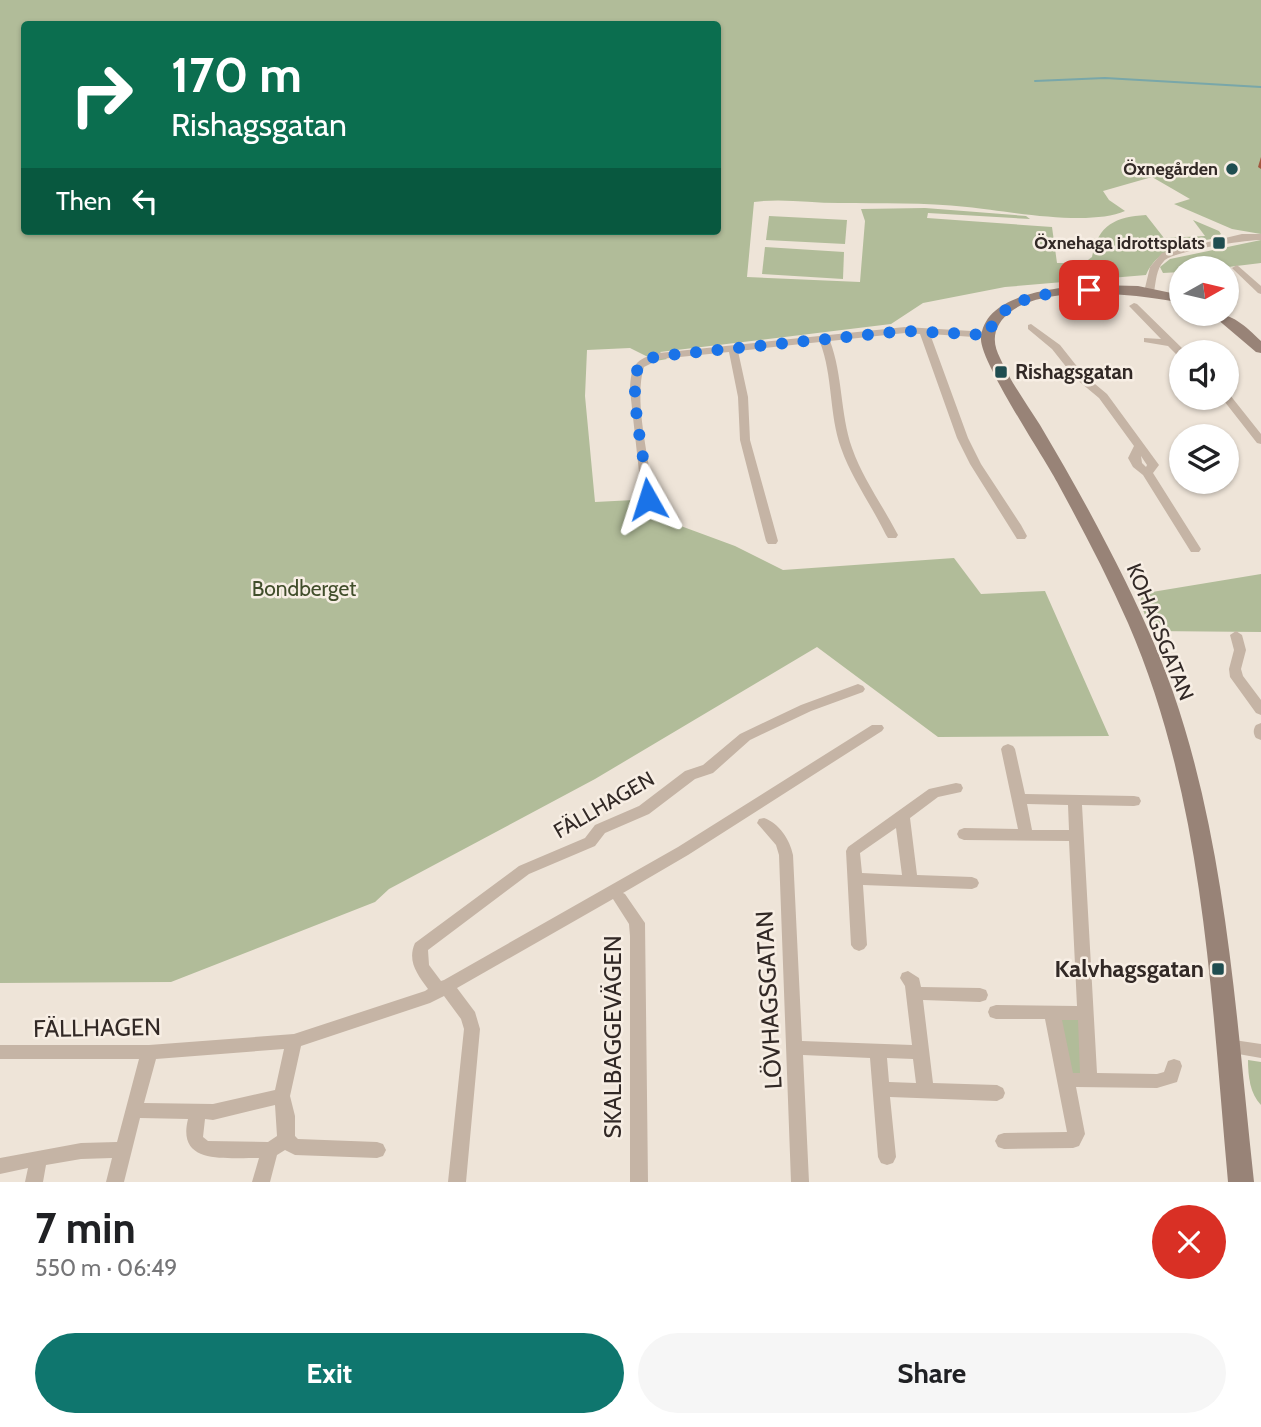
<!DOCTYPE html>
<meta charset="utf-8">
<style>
body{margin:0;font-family:Cabin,sans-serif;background:#f6f6f6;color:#202124;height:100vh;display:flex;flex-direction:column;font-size:26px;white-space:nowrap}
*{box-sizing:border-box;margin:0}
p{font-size:23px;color:#757577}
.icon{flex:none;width:38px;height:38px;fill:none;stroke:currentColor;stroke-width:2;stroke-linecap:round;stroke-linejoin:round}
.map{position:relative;height:1182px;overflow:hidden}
.sheet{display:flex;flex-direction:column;background:#fff;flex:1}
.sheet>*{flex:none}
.banner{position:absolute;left:21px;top:21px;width:700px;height:214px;border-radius:7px;box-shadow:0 2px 5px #0004;background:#0b6e4f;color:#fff;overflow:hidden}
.needle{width:46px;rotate:82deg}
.buttons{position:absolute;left:1169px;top:256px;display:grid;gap:14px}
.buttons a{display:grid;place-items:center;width:70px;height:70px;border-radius:50%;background:#fff;box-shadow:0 2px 5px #0004;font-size:35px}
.pin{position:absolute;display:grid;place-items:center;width:60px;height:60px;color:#fff;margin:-30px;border-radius:14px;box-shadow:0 4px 10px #0006}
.me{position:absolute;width:77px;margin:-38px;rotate:354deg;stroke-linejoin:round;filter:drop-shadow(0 0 5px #0008)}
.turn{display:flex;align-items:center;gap:24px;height:147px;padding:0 35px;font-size:32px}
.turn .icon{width:91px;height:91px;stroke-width:2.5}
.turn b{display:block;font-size:49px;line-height:60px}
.then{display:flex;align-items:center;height:66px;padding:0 35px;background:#0003;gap:14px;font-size:26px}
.round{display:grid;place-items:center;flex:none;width:74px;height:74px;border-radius:37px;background:#f6f6f6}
.summary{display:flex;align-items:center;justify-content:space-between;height:119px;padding:0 35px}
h1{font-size:42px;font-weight:700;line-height:52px}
.primary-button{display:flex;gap:14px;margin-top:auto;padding:14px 35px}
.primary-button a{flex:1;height:80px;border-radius:42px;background:#0f766e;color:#fff;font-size:28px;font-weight:700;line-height:80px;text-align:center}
.primary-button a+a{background:#f6f6f6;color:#202124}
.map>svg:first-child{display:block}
.green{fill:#b1bc99;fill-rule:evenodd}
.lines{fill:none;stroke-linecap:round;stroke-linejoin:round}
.stream{stroke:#79a7a9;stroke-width:2}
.street{fill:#c5b4a5;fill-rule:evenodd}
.secondary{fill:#988377;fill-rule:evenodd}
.wall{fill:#a2563e}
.route{stroke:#1a73e8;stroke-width:12;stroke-dasharray:0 21.6}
.poi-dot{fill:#1f4d50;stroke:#f7eee4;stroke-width:2.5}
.labels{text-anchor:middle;stroke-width:5;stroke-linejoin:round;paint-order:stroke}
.far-poi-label{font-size:18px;font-weight:bold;fill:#322926;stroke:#f7eee4;text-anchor:end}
.poi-label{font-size:21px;font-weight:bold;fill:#322926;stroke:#f7eee4;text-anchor:start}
.park-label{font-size:21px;fill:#414e2b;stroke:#f7eee4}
.street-label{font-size:21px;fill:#322926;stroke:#f7eee4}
.near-poi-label{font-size:24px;font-weight:bold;fill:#322926;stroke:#f7eee4;text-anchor:end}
.near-street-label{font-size:24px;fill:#322926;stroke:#f7eee4}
</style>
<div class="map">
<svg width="1261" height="1182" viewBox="0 0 1261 1182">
<rect width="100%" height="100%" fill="#eee4d8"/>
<g class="green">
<path d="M0,0h1261v234l-29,-5 -58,-25 16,-5 -38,-22 -49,14 6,9 16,11c-36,16 -118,0 -158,-4 -43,-5 -85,-3 -128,-4 -29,0 -57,-5 -85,-1l-7,75 113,5 5,-61 -4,-12 64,-1 101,8 4,3 -102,-6 -1,5 125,9 5,36h27l8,-6c6,-32 23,-40 54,-42l18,23 41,-2 -12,-16 26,11 2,3 -5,4c-27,6 -58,8 -70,37l-141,12 -82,16 -32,21 -231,28 7,7 -11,2 -26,-13 -43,2 -2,46 10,106 39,-2 17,15 84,31 48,24 171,-12 27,36 64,-3 64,145 -171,1 -121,-90 -222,132 -206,110 -14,13 -204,80 -171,1zM24,24h694v207h-694z"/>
<path d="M769,216l78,4 -2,24 -79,-4z"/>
<path d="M1261,240v23l-41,5h-39v4l-18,1 -3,-6 10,-8z"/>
<path d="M765,247l79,5 -1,27 -81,-5z"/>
<path d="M1261,574v58l-110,-1 -11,-29 2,-8 10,-2z"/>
<path d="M1062,1017l17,3 4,54 -11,2 -12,-58z"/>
<path d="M1248,1060l13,2v43c-11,-11 -13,-29 -13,-45z"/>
</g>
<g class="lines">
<path class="stream" d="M1035,81l70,-3 156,9"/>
<g class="street">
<path d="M1242,234h19v6c-16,0 -88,11 -97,21 -8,8 -8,21 -10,31l-5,3 -5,-3 6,-25 12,-14z"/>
<path d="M1237,265l24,21v8l-3,-1 -24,-23 -2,-2z"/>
<path d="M1134,303l3,1 48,47 -4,1v4l-4,-1 -9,-9 -24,-4v-4l17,1 -30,-31 -2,-2z"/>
<path d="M1031,324l29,21 23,29 24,20 52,71 -6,8 48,76 -2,3h-8l-48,-77 -10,-8 -5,-9 6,-12 -35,-48 -24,-20 -23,-29 -24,-20v-4zM1141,456l6,9 -1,2 -4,-4z"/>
<path d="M905,327l83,5 5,3 -5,3 -58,-4 38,104 13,26 40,61 6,11 -2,3h-8l-47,-75 -13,-26 -37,-104 -15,-1 -75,8c13,35 10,72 22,107 11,31 31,58 46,87l-2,3h-8l-2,-3c-14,-29 -34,-56 -45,-87 -12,-34 -8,-72 -21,-106l-82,9 10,46 2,43 28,101 -2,3h-8l-2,-3 -26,-101 -2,-43 -9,-45 -69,7 -16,8c-11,34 6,95 10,132l-6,3 -6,-3 -12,-109c1,-25 5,-31 29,-37z"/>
<path d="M1227,394l3,1 31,39v10l-4,-1 -36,-46h6z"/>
<path d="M1236,631l6,4 4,15 -5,19 2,7 18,24v15l-5,-2 -26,-36 -1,-8 5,-19 -4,-15z"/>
<path d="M858,684l5,2 2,3 -2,3 -52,19 -61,29 -37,33 -18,6 -46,35 -44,19 -10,13 -66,28 -101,76 1,15 12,16 3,-1 234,-133 194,-122h10l2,3 -2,3 -194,124 -65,38 2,1 20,29 3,259h-18v-246l-1,-12 -16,-25 -156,89 18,24 5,17 -14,153h-18l16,-153 -3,-10 -17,-23 -14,7 -129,43 -11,50 5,20v20l3,3 79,3 6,2 3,6 -3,6 -6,2 -82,-3 -10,-5 -8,5 -7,27h-18l7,-24c-30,-1 -83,9 -71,-39l-48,-1 -16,64h-18l6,-24 -31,1 -35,6 -3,17h-18l3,-14 -28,6v-16l81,-15 36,-1 22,-83h-139v-14h149l145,-11 131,-43 3,-2c-11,-15 -21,-28 -13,-46l104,-77 66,-28 10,-13 44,-19 46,-35 18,-6 37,-31 61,-29zM284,1049l-9,41 -62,14 -69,-1 12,-44zM275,1105l2,31 -9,6 -60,-1 -5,-4 2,-18 8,1z"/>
<path d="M1261,723v17l-5,-2c-3,-4 -3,-9 0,-13z"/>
<path d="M1008,744l5,2 2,3 10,45 109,2 5,1 2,4 -2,4 -5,1 -52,-1 15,268 60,1 7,-2 4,-11 6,-2 6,2 2,5 -5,16 -20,6 -81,-1 9,47 -6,12 -6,2 -69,1 -6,-2 -3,-6 3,-6 6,-2 63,-1 -22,-113h-49l-6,-2 -2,-5 2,-5 6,-2 81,1 -8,-165 -105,-1 -5,-2 -2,-4 2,-4 5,-2 54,1 -17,-80 2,-3zM1027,804l41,1 1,25h-37zM1062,1020h16l2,53h-7z"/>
<path d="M956,783l5,1 2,4 -2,4 -23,5 -28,21 7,57 55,2 5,2 2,4 -2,4 -5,2 -109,-4 4,60 -3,4 -5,2 -5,-2 -3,-4 -5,-94 2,-4 81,-58zM896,828l6,47 -40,-2 -2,-20z"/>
<path d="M764,818c15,5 26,22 29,37l9,186 110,4 -7,-59 -5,-8 2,-5 6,-2 11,7 2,9 59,1 6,2 2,5 -2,5 -6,2 -57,-2 10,83 64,2 6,3 2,5 -2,5 -6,3 -107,-4 6,60 -3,6 -6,2 -6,-2 -3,-6 -8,-99 -67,-3 6,127h-18l-12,-327 -3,-10 -19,-22 2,-4zM887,1058l26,1 3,24 -27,-1z"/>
<path d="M1227,1039l34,5v14l-40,-7 -2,-5 2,-5z"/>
</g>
<g class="secondary">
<path d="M1096,285l42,1 43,9v8c-42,-9 -167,-25 -185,28 -3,10 0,19 4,27 10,23 26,45 40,67 23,39 46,79 67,120 25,48 48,96 66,147 54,156 63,326 81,490h-26c-17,-187 -24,-384 -100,-559 -21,-48 -46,-95 -71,-141 -14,-26 -78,-122 -76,-144 3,-46 80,-51 115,-53z"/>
<path d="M1210,313c23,0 35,13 51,28v12l-5,-1z"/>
</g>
</g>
<path class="wall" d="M1261,157v12l-3,-2z"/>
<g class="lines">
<path class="route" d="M648,499c-1,-34 -19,-98 -11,-128 2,-10 13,-13 22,-15l246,-25 83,4c13,-41 65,-42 101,-45"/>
</g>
<g class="poi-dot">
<circle cx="1232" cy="169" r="7"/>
<rect x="1212" y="236" width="14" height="14" rx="3.5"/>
<rect x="994" y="365" width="14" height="14" rx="3.5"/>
<rect x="1211" y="962" width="14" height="14" rx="3.5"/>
</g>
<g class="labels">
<g class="far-poi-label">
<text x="1218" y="175">Öxnegården</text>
<text x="1205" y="249">Öxnehaga idrottsplats</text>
</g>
<g class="poi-label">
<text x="1015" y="379">Rishagsgatan</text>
</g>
<g class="park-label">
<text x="304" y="596">Bondberget</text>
</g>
<g class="street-label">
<text transform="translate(1160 632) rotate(68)" y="7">KOHAGSGATAN</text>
<text transform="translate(604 805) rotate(-30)" y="7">FÄLLHAGEN</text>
</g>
<g class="near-poi-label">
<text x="1204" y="977">Kalvhagsgatan</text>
</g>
<g class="near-street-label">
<text transform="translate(769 1000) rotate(-93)" y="8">LÖVHAGSGATAN</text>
<text transform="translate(97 1028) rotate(-1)" y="8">FÄLLHAGEN</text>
<text transform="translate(613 1037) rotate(-90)" y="8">SKALBAGGEVÄGEN</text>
</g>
</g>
</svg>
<div class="buttons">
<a><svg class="needle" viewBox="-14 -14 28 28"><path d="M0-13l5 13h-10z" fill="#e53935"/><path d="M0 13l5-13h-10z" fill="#757577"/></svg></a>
<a><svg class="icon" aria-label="sound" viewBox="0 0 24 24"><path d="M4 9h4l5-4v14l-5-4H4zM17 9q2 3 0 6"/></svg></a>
<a><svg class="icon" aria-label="layers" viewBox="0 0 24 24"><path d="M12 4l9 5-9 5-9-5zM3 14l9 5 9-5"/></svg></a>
</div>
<div class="pin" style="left:1089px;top:290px;background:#d93025"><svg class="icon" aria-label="arrive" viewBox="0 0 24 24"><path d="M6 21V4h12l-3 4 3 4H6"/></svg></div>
<svg class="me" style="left:648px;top:499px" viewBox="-20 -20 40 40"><path d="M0-17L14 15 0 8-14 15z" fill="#1a73e8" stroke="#fff" stroke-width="4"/></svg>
<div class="banner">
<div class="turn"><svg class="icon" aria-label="right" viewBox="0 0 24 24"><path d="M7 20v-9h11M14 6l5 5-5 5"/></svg><div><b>170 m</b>Rishagsgatan</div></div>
<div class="then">Then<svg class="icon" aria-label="left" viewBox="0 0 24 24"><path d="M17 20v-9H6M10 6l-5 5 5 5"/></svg></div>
</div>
</div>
<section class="sheet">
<div class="summary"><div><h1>7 min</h1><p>550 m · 06:49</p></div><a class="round" style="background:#d93025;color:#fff"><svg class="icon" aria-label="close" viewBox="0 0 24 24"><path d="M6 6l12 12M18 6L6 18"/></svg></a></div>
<div class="primary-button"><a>Exit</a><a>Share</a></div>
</section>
